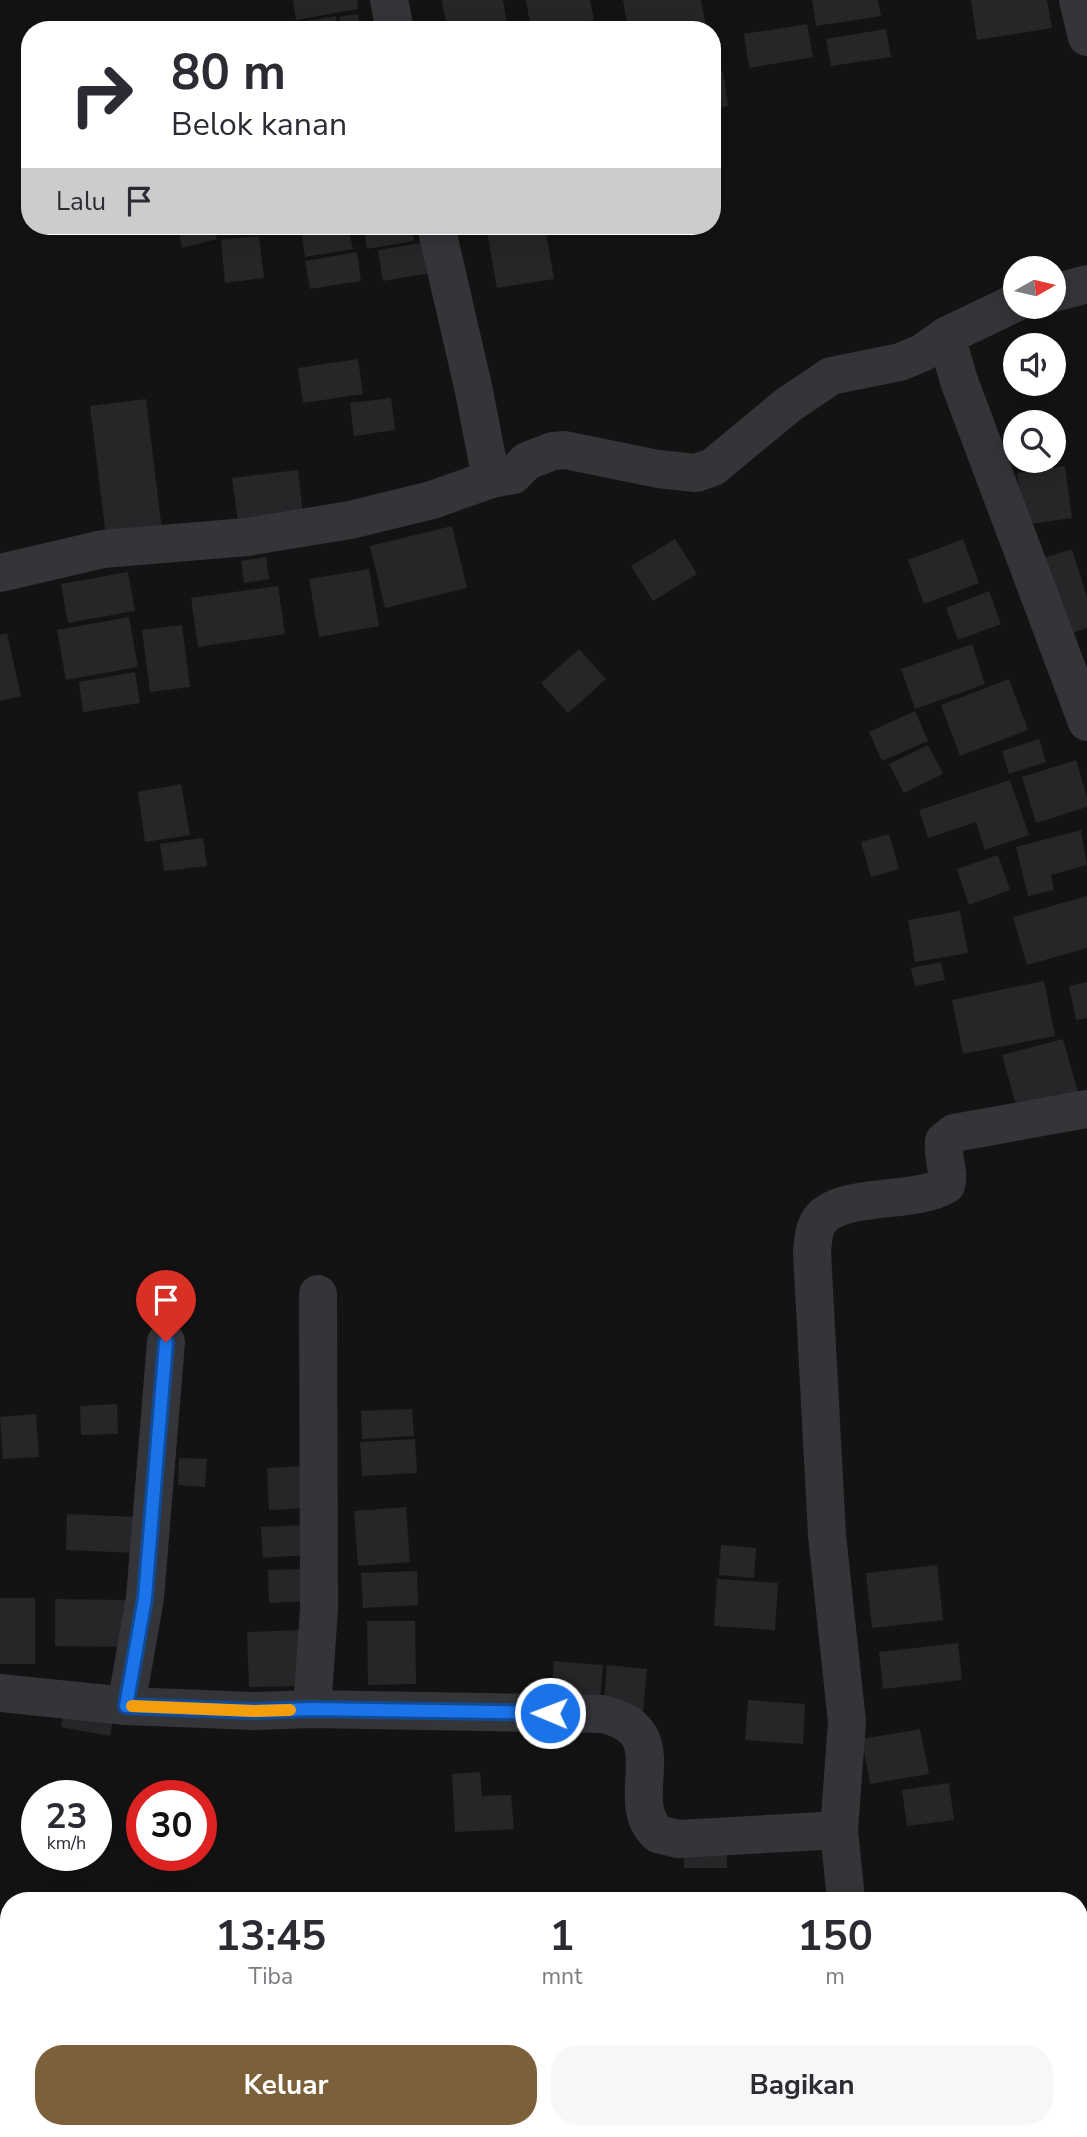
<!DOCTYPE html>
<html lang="id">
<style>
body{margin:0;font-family:"Nunito Sans",sans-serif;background:#f7f7f7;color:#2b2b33;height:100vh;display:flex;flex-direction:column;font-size:26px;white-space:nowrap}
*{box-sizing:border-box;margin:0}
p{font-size:23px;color:#7c7c81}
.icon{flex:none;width:38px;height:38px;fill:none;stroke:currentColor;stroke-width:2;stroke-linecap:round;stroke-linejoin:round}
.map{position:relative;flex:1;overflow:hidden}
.sheet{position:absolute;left:0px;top:1892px;width:1088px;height:247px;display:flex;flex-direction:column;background:#fff;border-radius:28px 28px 0 0;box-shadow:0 4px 18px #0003}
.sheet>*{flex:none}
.hud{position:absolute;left:21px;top:21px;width:700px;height:214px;border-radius:28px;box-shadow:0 4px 18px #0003;background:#fff;color:#2b2b33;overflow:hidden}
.needle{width:46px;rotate:82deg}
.fabs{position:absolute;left:1003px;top:256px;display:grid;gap:14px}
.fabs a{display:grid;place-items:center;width:63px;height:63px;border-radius:50%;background:#fff;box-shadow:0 4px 18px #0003;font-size:35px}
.speed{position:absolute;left:21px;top:1780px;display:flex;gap:14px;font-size:35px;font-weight:700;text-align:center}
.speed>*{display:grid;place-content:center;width:91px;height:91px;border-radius:50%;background:#fff;box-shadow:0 4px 18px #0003;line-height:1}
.speed small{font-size:18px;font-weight:400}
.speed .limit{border:10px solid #d22;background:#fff;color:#111}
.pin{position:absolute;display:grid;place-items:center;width:60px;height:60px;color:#fff;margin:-72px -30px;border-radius:50% 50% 50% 0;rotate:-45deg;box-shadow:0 0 7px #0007}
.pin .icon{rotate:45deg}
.me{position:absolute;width:77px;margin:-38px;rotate:271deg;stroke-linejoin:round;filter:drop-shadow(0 0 5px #0008)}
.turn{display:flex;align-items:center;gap:24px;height:147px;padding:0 35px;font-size:32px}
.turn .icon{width:91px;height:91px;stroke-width:2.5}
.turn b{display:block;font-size:49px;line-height:60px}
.then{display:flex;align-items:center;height:66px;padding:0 35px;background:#0003;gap:14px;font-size:26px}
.eta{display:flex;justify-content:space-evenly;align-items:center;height:119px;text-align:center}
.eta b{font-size:42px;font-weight:700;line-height:49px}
.cta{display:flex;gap:14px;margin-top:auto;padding:14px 35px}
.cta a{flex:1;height:80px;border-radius:28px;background:#7c6039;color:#fff;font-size:28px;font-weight:700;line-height:80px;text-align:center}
.cta a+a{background:#f7f7f7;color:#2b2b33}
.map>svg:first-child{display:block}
.building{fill:#262628}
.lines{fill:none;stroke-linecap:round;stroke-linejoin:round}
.street{stroke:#343539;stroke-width:38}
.route-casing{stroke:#114b97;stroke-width:18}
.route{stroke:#1a73e8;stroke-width:12}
.slow{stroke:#f59e0b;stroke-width:12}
</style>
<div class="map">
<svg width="1087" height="2137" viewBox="0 0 1087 2137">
<rect width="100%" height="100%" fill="#131314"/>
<g class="building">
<path d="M293,0h64l1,9 -62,11z"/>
<path d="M442,0h61l5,30h-61z"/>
<path d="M526,0h64l4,20 -63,10z"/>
<path d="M623,0h78l5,27 -20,3h-58z"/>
<path d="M812,0h66l3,16 -65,10z"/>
<path d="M971,0h76l5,28 -75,12z"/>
<path d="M358,14l2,16h-19l-2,-13z"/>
<path d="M336,16l2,14h-41l-1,-7z"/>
<path d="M807,24l6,33 -64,11 -5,-34z"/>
<path d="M886,29l5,28 -60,9 -5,-27z"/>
<path d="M723,71l5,35 -16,3v-36z"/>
<path d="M177,226h37l3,13 -35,9z"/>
<path d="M311,226h37l5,23 -48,8 -4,-30z"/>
<path d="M385,226h27l2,15 -47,8 -3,-20z"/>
<path d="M455,226h38v1l-36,6z"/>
<path d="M522,226h23l9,53 -57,9 -10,-56z"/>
<path d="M259,236l5,42 -39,5 -4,-43z"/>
<path d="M426,242l5,31 -48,8 -5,-31z"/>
<path d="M357,252l4,29 -51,8 -5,-28z"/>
<path d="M358,359l5,35 -60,9 -5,-35z"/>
<path d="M391,398l4,32 -41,6 -4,-33z"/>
<path d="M146,399l16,131 -56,7 -16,-131z"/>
<path d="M1065,466l7,52 -48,7 -7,-52z"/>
<path d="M298,470l5,44 -65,8 -6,-44z"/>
<path d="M452,526l15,62 -82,20 -15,-62z"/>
<path d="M675,539l22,35 -44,27 -22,-35z"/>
<path d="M963,539l16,44 -55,21 -16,-44z"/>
<path d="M1072,549l15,48v31l-21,7 -25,-76z"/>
<path d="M266,557l3,22 -25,4 -3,-22z"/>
<path d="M369,569l10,57 -60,11 -10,-58z"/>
<path d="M128,572l7,39 -67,12 -7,-39z"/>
<path d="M278,586l7,48 -87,13 -7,-49z"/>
<path d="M989,591l12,33 -43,16 -12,-32z"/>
<path d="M129,617l9,50 -72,13 -9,-50z"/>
<path d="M182,625l8,62 -40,5 -8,-62z"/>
<path d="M7,633l14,63 -21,5v-66z"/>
<path d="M972,644l13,40 -70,25 -14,-40z"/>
<path d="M579,649l27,30 -38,34 -27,-30z"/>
<path d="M135,672l5,31 -57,9 -4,-30z"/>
<path d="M1009,679l19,51 -68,26 -19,-51z"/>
<path d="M915,711l13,30 -46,20 -13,-29z"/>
<path d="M1039,739l7,23 -37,12 -7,-23z"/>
<path d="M928,745l15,29 -39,19 -15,-29z"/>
<path d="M1076,760l11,37v10l-51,16 -14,-46z"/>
<path d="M1010,780l19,55 -44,15 -9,-28 -48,16 -9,-28z"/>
<path d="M181,784l9,51 -45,7 -7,-50z"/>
<path d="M1081,830l6,35 -36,10 3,15 -26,6 -12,-49z"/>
<path d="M889,834l10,35 -28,8 -10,-35z"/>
<path d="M203,838l4,28 -43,5 -4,-27z"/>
<path d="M998,855l12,35 -41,15 -12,-36z"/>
<path d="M1087,896v52l-60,17 -14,-48z"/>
<path d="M960,911l8,42 -53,9 -7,-42z"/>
<path d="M941,962l4,18 -30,6 -4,-18z"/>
<path d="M1044,981l11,55 -92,18 -11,-54z"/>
<path d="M1087,982v36l-11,2 -7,-34z"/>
<path d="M1063,1039l16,57 -61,16 -16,-57z"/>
<path d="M117,1404l1,30 -37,1 -1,-29z"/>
<path d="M412,1409l2,27 -52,3 -1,-28z"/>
<path d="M36,1414l3,43 -36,2 -3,-42z"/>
<path d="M415,1439l2,34 -55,3 -2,-34z"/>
<path d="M179,1458l28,1 -2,28 -27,-2z"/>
<path d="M307,1466l2,42 -40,2 -2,-42z"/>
<path d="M406,1507l4,55 -52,4 -4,-55z"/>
<path d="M67,1514l70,3 -1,36 -70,-3z"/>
<path d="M303,1525l2,30 -42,3 -2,-31z"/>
<path d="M721,1545l35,3 -2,30 -35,-3z"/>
<path d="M937,1565l6,55 -71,8 -6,-55z"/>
<path d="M308,1569l2,32 -41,2 -1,-33z"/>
<path d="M417,1571l1,34 -55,3 -2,-35z"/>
<path d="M717,1579l61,4 -3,47 -61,-4z"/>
<rect x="0" y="1598" width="35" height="66"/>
<path d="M55,1599l76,1v47l-76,-1z"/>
<path d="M367,1621h48l1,63 -48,1z"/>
<path d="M302,1630l2,56 -55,1 -2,-55z"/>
<path d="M958,1643l4,37 -79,9 -4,-37z"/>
<path d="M554,1661l49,4 -5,58 -49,-4z"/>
<path d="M607,1665l40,4 -6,66 -40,-4z"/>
<path d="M68,1687l49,8 -7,41 -49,-9z"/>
<path d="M748,1700l57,4 -2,40 -58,-4z"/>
<path d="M920,1729l9,45 -59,10 -8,-45z"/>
<path d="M480,1772l2,24 29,-1 3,34 -59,3 -3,-58z"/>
<path d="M949,1783l5,37 -47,6 -5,-36z"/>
<path d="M683,1826h43l1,42h-43z"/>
<path d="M917,2132l31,1v4h-31z"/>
</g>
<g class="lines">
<g class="street">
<path d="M389,0l6,30"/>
<path d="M1078,0l9,37"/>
<path d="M436,226l38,165 17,88"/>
<path d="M1054,293l33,-9"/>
<path d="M946,336l69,-33"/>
<path d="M0,573l103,-24 144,-12 103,-17 82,-20 59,-21 22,-4 14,-14 26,-10 12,-1 93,19 38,4 17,-6 75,-62 43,-29 69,-14 22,-9 24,-17 13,45 128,341"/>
<path d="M0,1693l126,13 128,5 58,-2 290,5c79,17 17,84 56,120l20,5 161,-9 7,70"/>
<path d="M126,1706l19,-108 21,-256"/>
<path d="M312,1709l7,-100 -1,-315"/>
<path d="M839,1830l8,-108 -20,-187 -15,-283c1,-8 1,-19 5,-27 14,-34 97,-20 129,-40 4,-14 -4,-27 -2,-44l10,-8 133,-24"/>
<path d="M844,2137v-7"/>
</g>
</g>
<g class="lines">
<defs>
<path id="route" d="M166,1342l-21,256 -19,108 128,5 58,-2 238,4"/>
</defs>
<use href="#route" class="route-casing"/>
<use href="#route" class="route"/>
<path class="slow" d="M132,1706l122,5 36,-1"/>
</g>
</svg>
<div class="fabs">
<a><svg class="needle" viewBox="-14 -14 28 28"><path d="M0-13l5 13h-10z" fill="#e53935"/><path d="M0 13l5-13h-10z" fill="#7c7c81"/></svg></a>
<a><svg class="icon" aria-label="sound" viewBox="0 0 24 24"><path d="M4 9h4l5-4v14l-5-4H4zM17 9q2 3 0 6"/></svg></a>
<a><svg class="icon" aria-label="search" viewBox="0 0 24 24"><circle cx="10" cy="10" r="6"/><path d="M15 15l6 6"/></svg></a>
</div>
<div class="speed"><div>23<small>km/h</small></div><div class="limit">30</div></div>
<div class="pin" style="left:166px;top:1342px;background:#d93025"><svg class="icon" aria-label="arrive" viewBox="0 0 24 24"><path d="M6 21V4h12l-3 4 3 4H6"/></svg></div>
<svg class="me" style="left:550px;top:1713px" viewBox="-20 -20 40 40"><circle r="17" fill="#1a73e8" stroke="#fff" stroke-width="3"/><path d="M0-11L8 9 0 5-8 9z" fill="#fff"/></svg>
<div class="hud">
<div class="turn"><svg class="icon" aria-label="right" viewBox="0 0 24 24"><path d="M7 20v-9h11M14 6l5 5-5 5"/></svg><div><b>80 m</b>Belok kanan</div></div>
<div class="then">Lalu<svg class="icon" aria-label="arrive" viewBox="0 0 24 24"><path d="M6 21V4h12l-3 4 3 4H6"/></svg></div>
</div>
<section class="sheet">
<div class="eta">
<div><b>13:45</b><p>Tiba</p></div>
<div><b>1</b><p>mnt</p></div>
<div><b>150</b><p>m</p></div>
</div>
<div class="cta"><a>Keluar</a><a>Bagikan</a></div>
</section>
</div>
